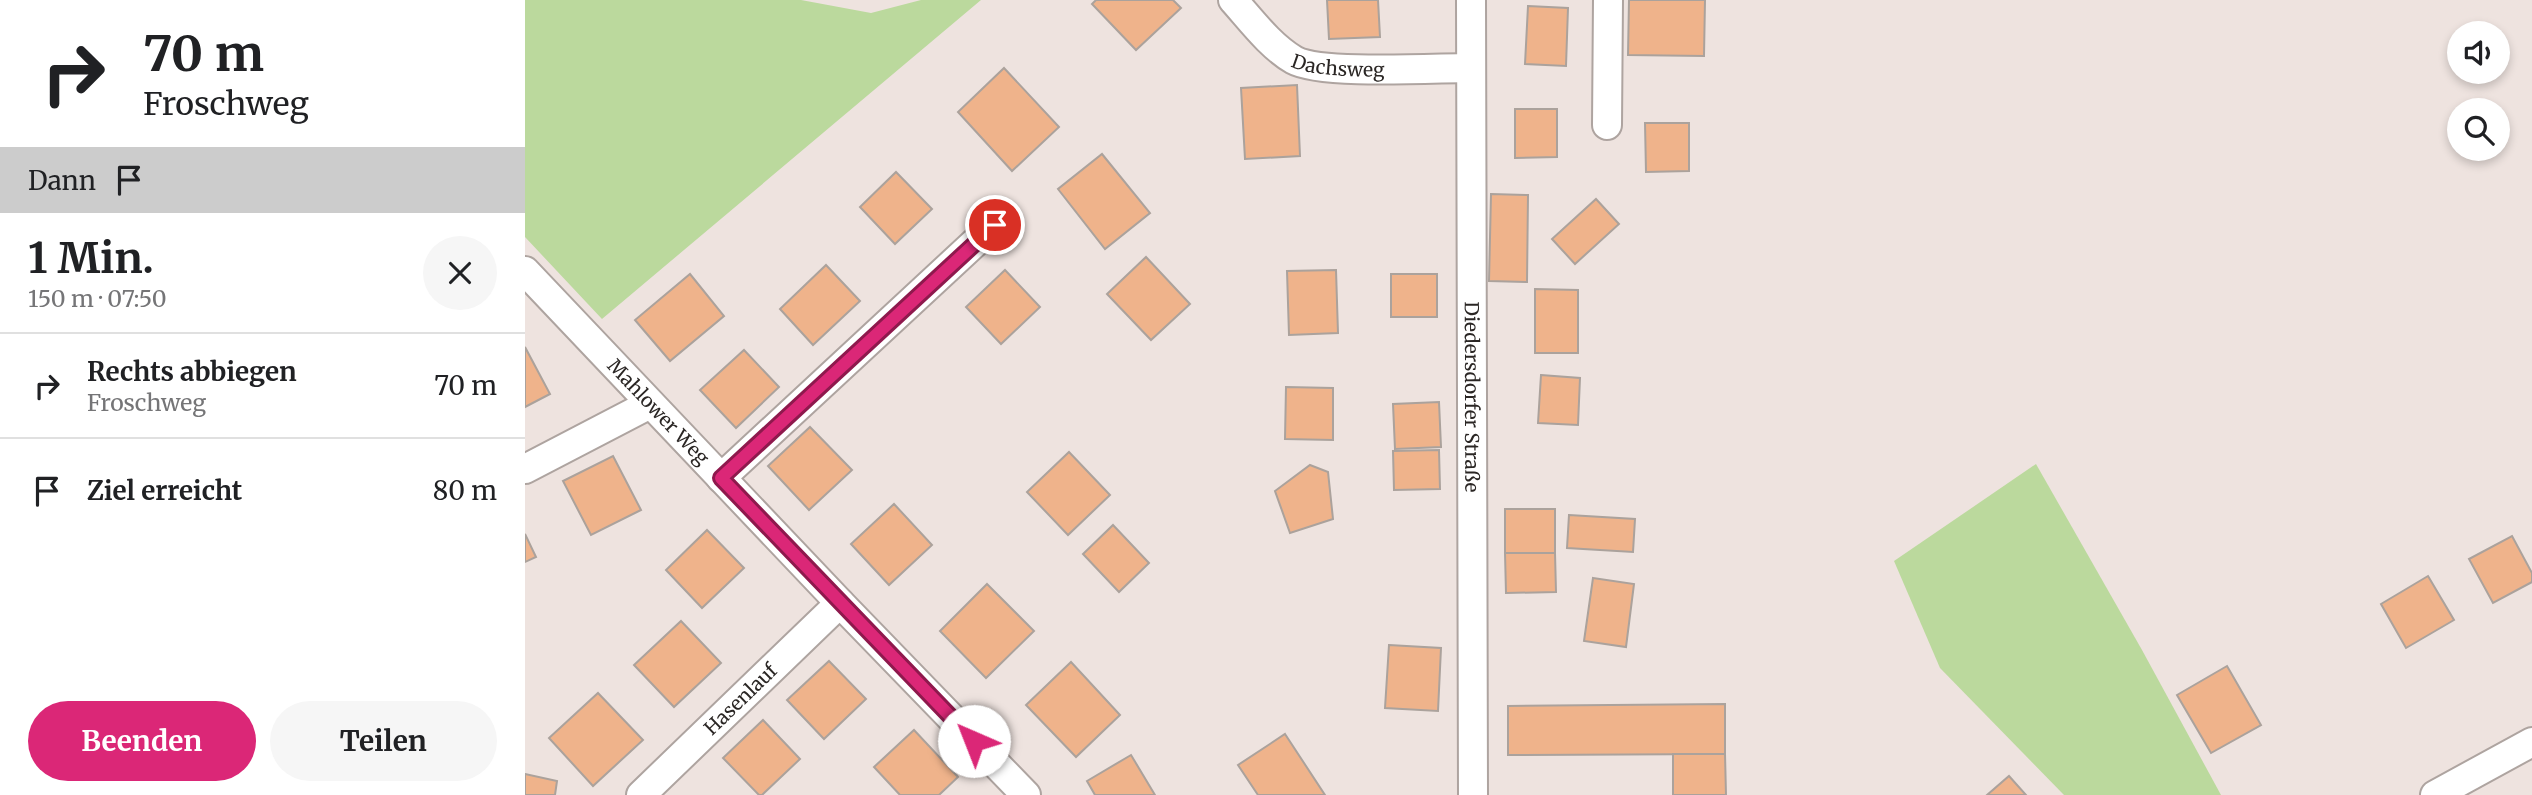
<!DOCTYPE html>
<html lang="de">
<meta charset="utf-8">
<style>
body{margin:0;font-family:Merriweather,serif;background:#f6f6f6;color:#202124;height:100vh;display:flex;flex-direction:column;font-size:26px;white-space:nowrap}
*{box-sizing:border-box;margin:0}
p{font-size:23px;color:#757577}
.icon{flex:none;width:38px;height:38px;fill:none;stroke:currentColor;stroke-width:2;stroke-linecap:round;stroke-linejoin:round}
.map{position:relative;flex:1;overflow:hidden}
.details{display:flex;flex-direction:column;background:#fff;width:525px}
.details>*{flex:none}
.banner{background:#fff;color:#202124;overflow:hidden}
.tools{position:absolute;left:1922px;top:21px;display:grid;gap:14px}
.tools a{display:grid;place-items:center;width:63px;height:63px;border-radius:50%;background:#fff;box-shadow:0 4px 10px #0003;font-size:35px}
.pin{position:absolute;display:grid;place-items:center;width:60px;height:60px;color:#fff;margin:-30px;border:4px solid #fff;border-radius:50%;box-shadow:0 2px 7px #0007}
.me{position:absolute;width:77px;margin:-38px;rotate:316deg;stroke-linejoin:round;filter:drop-shadow(0 0 5px #0008)}
.turn{display:flex;align-items:center;gap:24px;height:147px;padding:0 28px;font-size:32px}
.turn .icon{width:91px;height:91px;stroke-width:2.5}
.turn b{display:block;font-size:49px;line-height:60px}
.then{display:flex;align-items:center;height:66px;padding:0 28px;background:#0003;gap:14px;font-size:26px}
.round{display:grid;place-items:center;flex:none;width:74px;height:74px;border-radius:37px;background:#f6f6f6}
.overview{display:flex;align-items:center;justify-content:space-between;height:119px;padding:0 28px}
h1{font-size:42px;font-weight:700;line-height:52px}
.button{display:flex;gap:14px;margin-top:auto;padding:14px 28px}
.button a{flex:1;height:80px;border-radius:42px;background:#db2777;color:#fff;font-size:28px;font-weight:700;line-height:80px;text-align:center}
.button a+a{background:#f6f6f6;color:#202124}
ul{padding:0;list-style:none}
li{display:flex;align-items:center;gap:21px;height:105px;padding:0 28px;border-top:2px solid #e0e0e0}
li div{flex:1}
li b{display:block;font-size:26px}
li em{font-style:normal}
main{display:flex;flex:1;min-height:0}
.map>svg:first-child{display:block}
.green{fill:#bbd99d}
.building{fill:#efb38b;stroke:#aba29c;stroke-width:2}
.lines{fill:none;stroke-linecap:round;stroke-linejoin:round}
.street-casing{stroke:#aea4a0;stroke-width:32}
.street{stroke:#fff;stroke-width:28}
.route-casing{stroke:#8e194d;stroke-width:18}
.route{stroke:#db2777;stroke-width:12}
.labels{text-anchor:middle;stroke-width:5;stroke-linejoin:round;paint-order:stroke}
.street-label{font-size:19px;fill:#2a2624;stroke:#fff}
</style>
<main>
<section class="details">
<div class="banner">
<div class="turn"><svg class="icon" aria-label="right" viewBox="0 0 24 24"><path d="M7 20v-9h11M14 6l5 5-5 5"/></svg><div><b>70 m</b>Froschweg</div></div>
<div class="then">Dann<svg class="icon" aria-label="arrive" viewBox="0 0 24 24"><path d="M6 21V4h12l-3 4 3 4H6"/></svg></div>
</div>
<div class="overview"><div><h1>1 Min.</h1><p>150 m · 07:50</p></div><a class="round"><svg class="icon" aria-label="close" viewBox="0 0 24 24"><path d="M6 6l12 12M18 6L6 18"/></svg></a></div>
<ul>
<li><svg class="icon" aria-label="right" viewBox="0 0 24 24"><path d="M7 20v-9h11M14 6l5 5-5 5"/></svg><div><b>Rechts abbiegen</b><p>Froschweg</p></div><em>70 m</em></li>
<li><svg class="icon" aria-label="arrive" viewBox="0 0 24 24"><path d="M6 21V4h12l-3 4 3 4H6"/></svg><div><b>Ziel erreicht</b></div><em>80 m</em></li>
</ul>
<div class="button"><a>Beenden</a><a>Teilen</a></div>
</section>
<div class="map">
<svg width="2007" height="795" viewBox="0 0 2007 795">
<rect width="100%" height="100%" fill="#eee3df"/>
<g class="green">
<path d="M0,0h276l70,13 50,-13h60l-379,319 -77,-82z"/>
<path d="M1511,464l106,186 79,145h-157l-124,-127 -46,-107z"/>
</g>
<g class="building">
<path d="M571,0h77l8,8 -45,42 -44,-46z"/>
<path d="M802,0h51l2,37 -51,2z"/>
<path d="M1104,0h76l-1,56 -76,-1z"/>
<path d="M1003,6l40,2 -2,58 -41,-2z"/>
<path d="M479,68l55,59 -47,44 -54,-59z"/>
<path d="M772,85l3,71 -55,3 -4,-71z"/>
<path d="M990,109h42v48l-42,1z"/>
<path d="M1120,123h44v48l-43,1z"/>
<path d="M577,154l48,59 -45,36 -47,-60z"/>
<path d="M371,172l36,37 -37,35 -35,-37z"/>
<path d="M966,194l37,1 -1,87 -38,-1z"/>
<path d="M1071,199l23,25 -44,40 -23,-25z"/>
<path d="M621,257l44,47 -39,36 -44,-46z"/>
<path d="M301,265l34,36 -47,44 -33,-36z"/>
<path d="M480,270l35,37 -39,37 -35,-37z"/>
<path d="M811,270l2,63 -49,2 -2,-64z"/>
<path d="M165,274l34,42 -54,45 -35,-41z"/>
<rect x="866" y="274" width="46" height="43"/>
<path d="M1010,289l43,1v63h-43z"/>
<path d="M0,347l25,47 -25,13z"/>
<path d="M219,350l35,37 -43,41 -36,-38z"/>
<path d="M1016,375l39,3 -2,47 -40,-2z"/>
<path d="M761,387l47,1v52l-48,-1z"/>
<path d="M914,402l2,45 -46,2 -2,-45z"/>
<path d="M285,427l42,43 -43,40 -41,-44z"/>
<path d="M914,450l1,39 -46,1 -1,-39z"/>
<path d="M544,452l41,43 -42,40 -41,-43z"/>
<path d="M88,456l28,54 -50,25 -28,-54z"/>
<path d="M785,465l18,7 5,47 -43,14 -15,-42z"/>
<path d="M369,504l38,41 -43,40 -38,-41z"/>
<rect x="980" y="509" width="50" height="44"/>
<path d="M1044,515l66,4 -2,33 -66,-4z"/>
<path d="M588,525l36,38 -30,29 -36,-38z"/>
<path d="M182,530l37,38 -42,40 -36,-38z"/>
<path d="M0,534l11,23 -11,5z"/>
<path d="M1987,536l20,37v9l-39,21 -24,-44z"/>
<path d="M980,553h50l1,39 -50,1z"/>
<path d="M1903,576l26,44 -48,28 -25,-44z"/>
<path d="M1068,578l41,6 -8,63 -42,-6z"/>
<path d="M462,584l47,47 -48,47 -46,-47z"/>
<path d="M156,621l40,42 -47,44 -40,-42z"/>
<path d="M864,645l52,3 -3,63 -53,-3z"/>
<path d="M304,661l37,38 -42,40 -37,-39z"/>
<path d="M546,662l49,53 -44,42 -50,-52z"/>
<path d="M1702,666l34,59 -50,28 -34,-58z"/>
<path d="M73,693l45,47 -50,46 -44,-48z"/>
<path d="M1200,704v50l-217,1v-49z"/>
<path d="M238,720l37,39 -38,36h-3l-36,-37z"/>
<path d="M389,730l44,47 -19,18h-39l-26,-28z"/>
<path d="M760,734l40,61h-67l-20,-30z"/>
<path d="M1148,754h52l1,41h-53z"/>
<path d="M606,755l24,40h-60l-8,-14z"/>
<path d="M0,774l32,7 -2,14h-30z"/>
<path d="M1484,776l17,19h-39z"/>
</g>
<g class="lines">
<defs>
<g id="street">
<path id="s1" d="M708,0c18,20 37,46 61,60 27,15 141,8 177,8"/>
<path id="s2" d="M946,0l2,795"/>
<path d="M1082,125l1,-125"/>
<path id="s3" d="M0,271l315,332 186,192"/>
<path d="M0,469l125,-65"/>
<path d="M196,478l274,-254"/>
<path id="s4" d="M116,795l199,-192"/>
<path d="M1910,795l97,-53"/>
</g>
</defs>
<use href="#street" class="street-casing"/>
<use href="#street" class="street"/>
</g>
<g class="lines">
<defs>
<path id="route" d="M449,741l-253,-263 274,-253"/>
</defs>
<use href="#route" class="route-casing"/>
<use href="#route" class="route"/>
</g>
<g class="labels">
<g class="street-label">
<text dy="7" stroke="none"><textPath href="#s1" startOffset="131">Dachsweg</textPath></text>
<text dy="7" stroke="none"><textPath href="#s2" startOffset="397">Diedersdorfer Straße</textPath></text>
<text dy="7" stroke="none"><textPath href="#s3" startOffset="194">Mahlower Weg</textPath></text>
<text dy="7" stroke="none"><textPath href="#s4" startOffset="138">Hasenlauf</textPath></text>
</g>
</g>
</svg>
<div class="tools">
<a><svg class="icon" aria-label="sound" viewBox="0 0 24 24"><path d="M4 9h4l5-4v14l-5-4H4zM17 9q2 3 0 6"/></svg></a>
<a><svg class="icon" aria-label="search" viewBox="0 0 24 24"><circle cx="10" cy="10" r="6"/><path d="M15 15l6 6"/></svg></a>
</div>
<div class="pin" style="left:470px;top:225px;background:#d93025"><svg class="icon" aria-label="arrive" viewBox="0 0 24 24"><path d="M6 21V4h12l-3 4 3 4H6"/></svg></div>
<svg class="me" style="left:449px;top:741px" viewBox="-20 -20 40 40"><circle r="19" fill="#fff"/><path d="M0-13L10 11 0 6-10 11z" fill="#db2777"/></svg>
</div>
</main>
